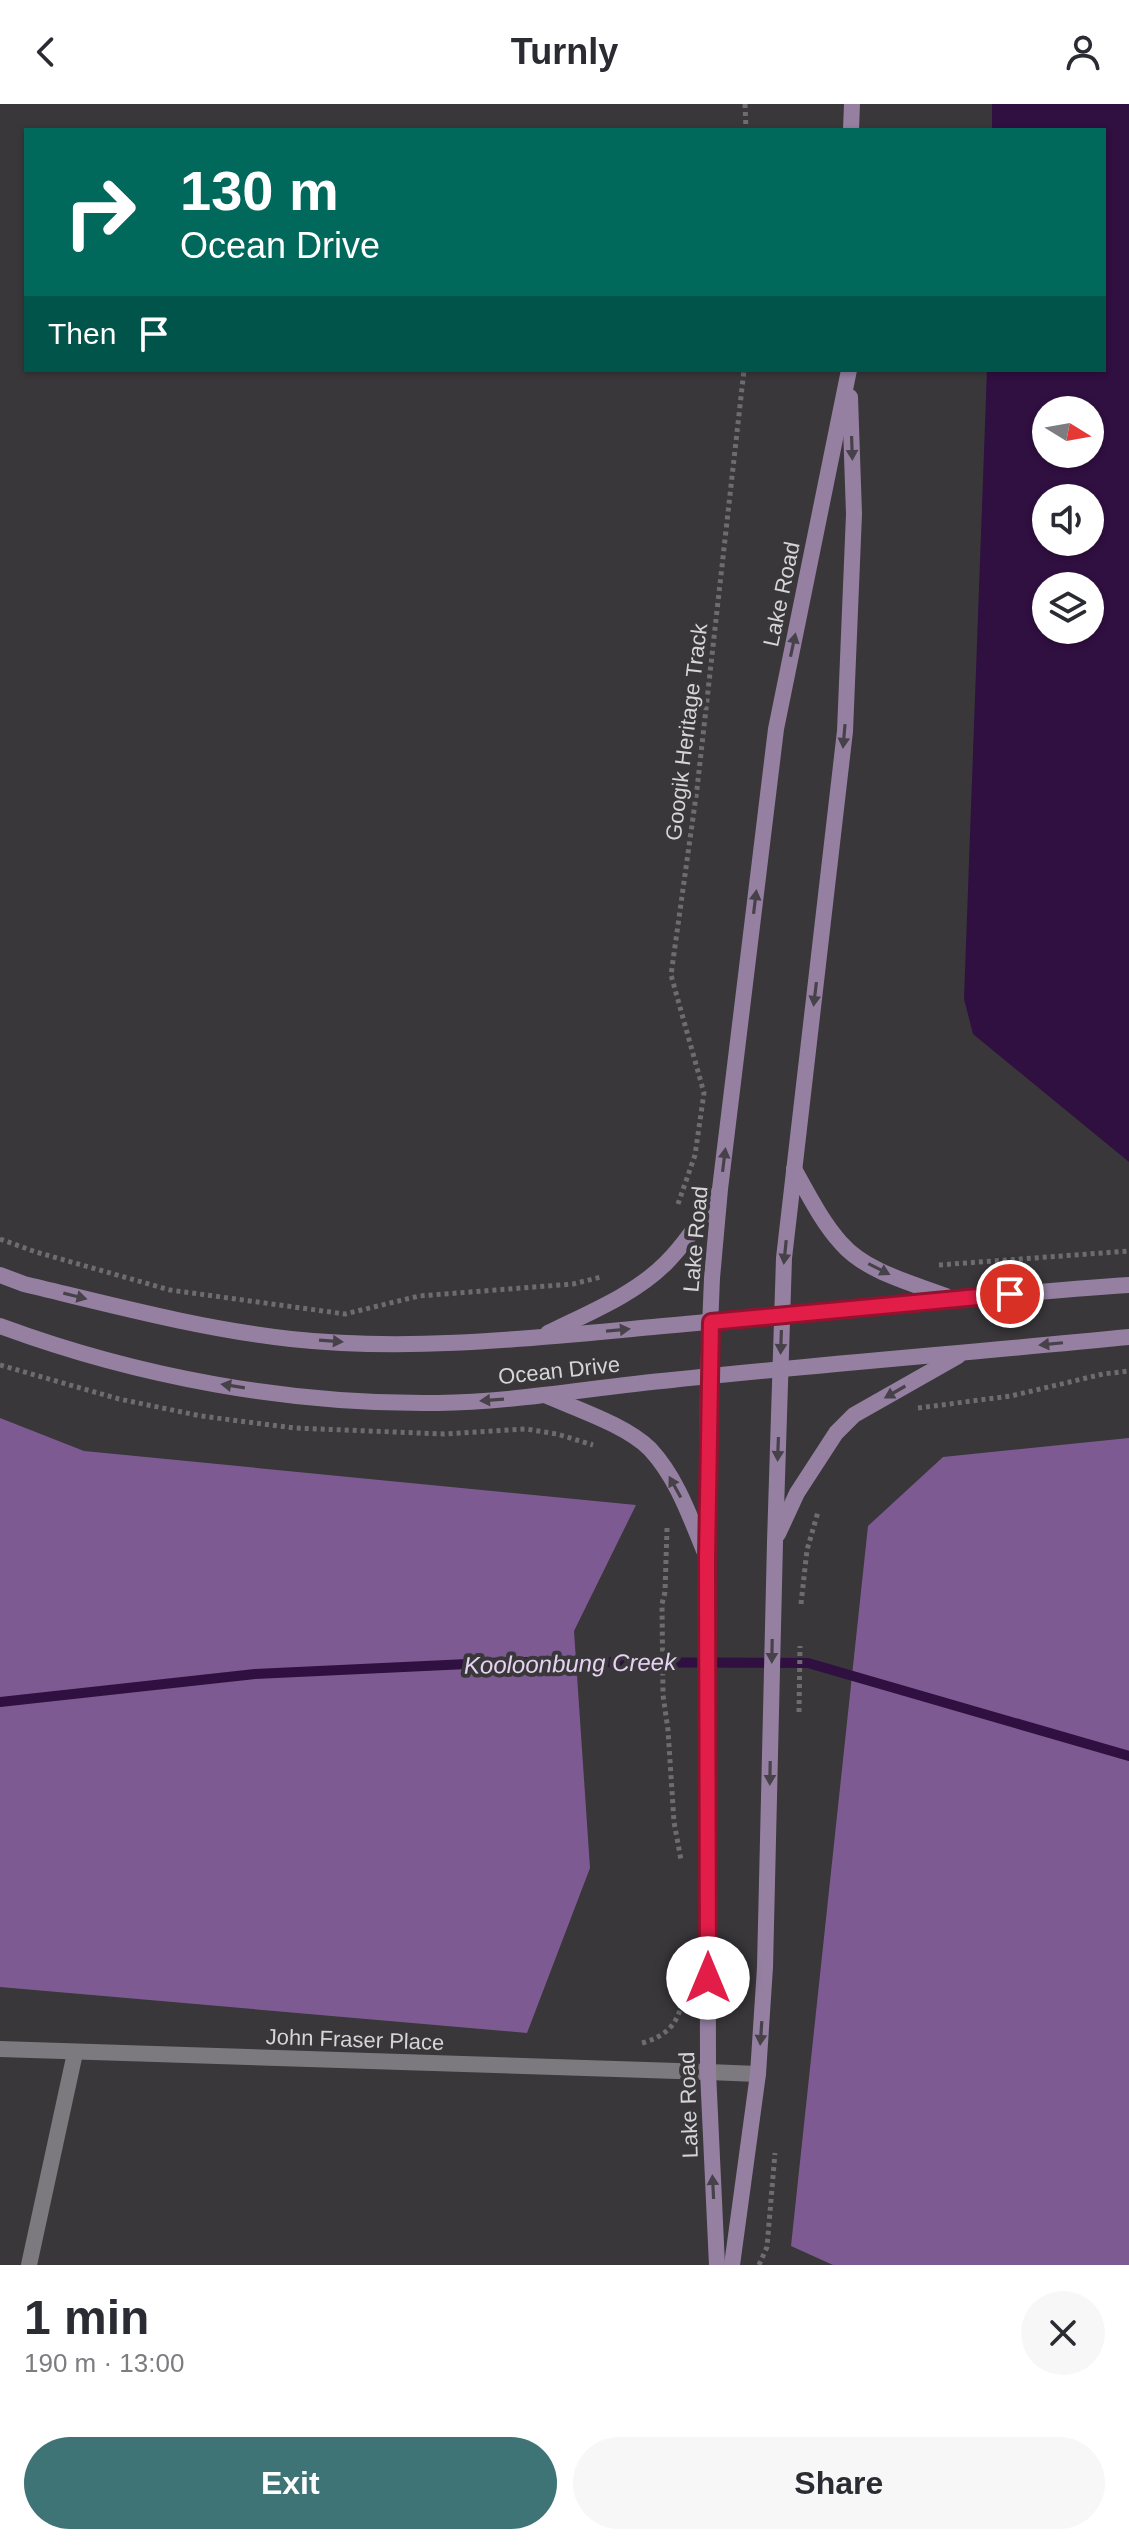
<!DOCTYPE html>
<meta charset="utf-8">
<style>
body{margin:0;font-family:Helvetica,sans-serif;background:#f7f7f7;color:#2b2b33;height:100vh;display:flex;flex-direction:column;font-size:30px;white-space:nowrap}
*{box-sizing:border-box;margin:0}
p{font-size:26px;color:#7c7c81}
.icon{flex:none;width:44px;height:44px;fill:none;stroke:currentColor;stroke-width:2;stroke-linecap:round;stroke-linejoin:round}
.map{position:relative;height:2161px;overflow:hidden}
.details{display:flex;flex-direction:column;background:#fff;flex:1}
.details>*{flex:none}
.guide{position:absolute;left:24px;top:24px;width:1082px;height:244px;border-radius:0px;box-shadow:0 2px 6px #0004;background:#00695c;color:#fff;overflow:hidden}
.needle{width:52px;rotate:101deg}
.tools{position:absolute;left:1032px;top:292px;display:grid;gap:16px}
.tools a{display:grid;place-items:center;width:72px;height:72px;border-radius:50%;background:#fff;box-shadow:0 2px 6px #0004;font-size:40px}
.pin{position:absolute;display:grid;place-items:center;width:68px;height:68px;color:#fff;margin:-34px;border:4px solid #fff;border-radius:50%;box-shadow:0 2px 8px #0007}
.me{position:absolute;width:88px;margin:-44px;rotate:0deg;stroke-linejoin:round;filter:drop-shadow(0 0 6px #0008)}
.turn{display:flex;align-items:center;gap:28px;height:168px;padding:0 24px;font-size:36px}
.turn .icon{width:104px;height:104px;stroke-width:2.5}
.turn b{display:block;font-size:56px;line-height:68px}
.then{display:flex;align-items:center;height:76px;padding:0 24px;background:#0003;gap:16px;font-size:30px}
.round{display:grid;place-items:center;flex:none;width:84px;height:84px;border-radius:42px;background:#f7f7f7}
.head{display:flex;align-items:center;justify-content:space-between;height:136px;padding:0 24px}
h1{font-size:48px;font-weight:700;line-height:60px}
.primary-button{display:flex;gap:16px;margin-top:auto;padding:16px 24px}
.primary-button a{flex:1;height:92px;border-radius:48px;background:#3e7475;color:#fff;font-size:32px;font-weight:700;line-height:92px;text-align:center}
.primary-button a+a{background:#f7f7f7;color:#2b2b33}
header{display:flex;justify-content:space-between;align-items:center;height:104px;padding:0 24px;background:#fff;font-size:36px;font-weight:700}
.map>svg:first-child{display:block}
.forest{fill:#7d5b92}
.water{fill:#300f41;fill-rule:evenodd}
.lines{fill:none;stroke-linecap:round;stroke-linejoin:round}
.stream{stroke:#300f41;stroke-width:10}
.path{stroke:#6d6c6e;stroke-width:5;stroke-dasharray:4 4;stroke-linecap:butt}
.service{stroke:#7c7a7e;stroke-width:16}
.minor{stroke:#7c7a7e;stroke-width:16}
.tertiary{stroke:#7c7a7e;stroke-width:16}
.secondary{stroke:#9580a2;stroke-width:16}
.oneway{fill:#47424a}
.route-casing{stroke:#92132f;stroke-width:20}
.route{stroke:#e11d48;stroke-width:14}
.labels{text-anchor:middle;stroke-width:8;stroke-linejoin:round;paint-order:stroke}
.street-label{font-size:22px;fill:#d5d4d6;stroke:#39373a}
.water-label{font-size:24px;font-style:italic;fill:#e6d3f3;stroke:#39373a}
</style>
<header><svg class="icon" aria-label="back" viewBox="0 0 24 24"><path d="M15 5l-7 7 7 7"/></svg>Turnly<svg class="icon" aria-label="person" viewBox="0 0 24 24"><circle cx="12" cy="8" r="4"/><path d="M4 21q1-7 8-7t8 7"/></svg></header>
<div class="map">
<svg width="1129" height="2161" viewBox="0 0 1129 2161">
<rect width="100%" height="100%" fill="#39373a"/>
<g class="forest">
<path d="M0,1314l84,33 552,54 -62,126 16,237 -63,165 -527,-46z"/>
<path d="M1129,1334v827h-296l-42,-19 77,-720 75,-69z"/>
</g>
<path class="water" d="M992,0h137v1058l-156,-128 -9,-35 23,-629h117v-240h-112zM1046,306h44v44h-44zM1046,394h44v44h-44zM1046,482h44v44h-44z"/>
<g class="lines">
<path class="stream" d="M0,1598l255,-28 256,-12 297,1 321,93"/>
<g class="path">
<path d="M745,0l1,26"/>
<path d="M678,1100l17,-49 9,-62 -33,-118 26,-186 47,-419"/>
<path d="M0,1135l36,13 134,38 175,24 74,-18 154,-12 28,-7"/>
<path d="M939,1161l190,-14"/>
<path d="M0,1261l119,34 82,17 93,12 150,6 82,-5 31,5 36,11"/>
<path d="M918,1304l93,-12 92,-22 26,-3"/>
<path d="M667,1424l-2,64 -3,12 1,91 5,35 6,92 7,38"/>
<path d="M801,1500l6,-54 11,-38"/>
<path d="M799,1608l1,-66"/>
<path d="M642,1939c21,-6 34,-16 39,-37"/>
<path d="M759,2161l8,-18 8,-94"/>
</g>
<path class="service" d="M29,2161l46,-212"/>
<path class="minor" d="M0,1945l708,23"/>
<path class="tertiary" d="M708,1968l50,2"/>
<g class="secondary">
<path d="M851,26l1,-26"/>
<path d="M794,1065c14,25 28,53 47,74 25,29 71,40 105,53"/>
<path d="M0,1171l24,9c88,21 177,45 267,55 120,13 242,-1 362,-12 159,-15 317,-31 476,-42"/>
<path d="M0,1222c138,51 290,79 438,77 78,-1 156,-16 234,-23 152,-16 305,-28 457,-43"/>
<path d="M548,1229c40,-20 86,-38 118,-70 21,-21 36,-46 52,-70"/>
<path d="M545,1291c31,14 81,30 105,54 27,29 40,68 55,104"/>
<path d="M778,1430l19,-41 39,-60 18,-18 104,-59"/>
<path d="M717,2161l-9,-193 -1,-514 1,-181 4,-99 8,-89 56,-460 73,-359"/>
<path d="M732,2161l26,-191 7,-107 10,-425 9,-284 61,-527 9,-217 -4,-117"/>
</g>
</g>
<defs><path id="oneway-solid" d="M-6-.8H1V-3.2L6.5 0L1 3.2V.8H-6Z" transform="scale(2)"/></defs>
<g class="oneway">
<use href="#oneway-solid" transform="translate(852 344) rotate(88)"/>
<use href="#oneway-solid" transform="translate(793 541) rotate(-78)"/>
<use href="#oneway-solid" transform="translate(844 632) rotate(95)"/>
<use href="#oneway-solid" transform="translate(755 798) rotate(-83)"/>
<use href="#oneway-solid" transform="translate(815 890) rotate(97)"/>
<use href="#oneway-solid" transform="translate(724 1056) rotate(-83)"/>
<use href="#oneway-solid" transform="translate(785 1148) rotate(96)"/>
<use href="#oneway-solid" transform="translate(879 1165) rotate(27)"/>
<use href="#oneway-solid" transform="translate(75 1192) rotate(14)"/>
<use href="#oneway-solid" transform="translate(618 1226) rotate(-5)"/>
<use href="#oneway-solid" transform="translate(331 1237) rotate(4)"/>
<use href="#oneway-solid" transform="translate(781 1238) rotate(92)"/>
<use href="#oneway-solid" transform="translate(1051 1240) rotate(174)"/>
<use href="#oneway-solid" transform="translate(233 1282) rotate(-171)"/>
<use href="#oneway-solid" transform="translate(895 1288) rotate(150)"/>
<use href="#oneway-solid" transform="translate(492 1296) rotate(176)"/>
<use href="#oneway-solid" transform="translate(778 1345) rotate(92)"/>
<use href="#oneway-solid" transform="translate(675 1383) rotate(-119)"/>
<use href="#oneway-solid" transform="translate(772 1547) rotate(91)"/>
<use href="#oneway-solid" transform="translate(770 1669) rotate(91)"/>
<use href="#oneway-solid" transform="translate(761 1929) rotate(94)"/>
<use href="#oneway-solid" transform="translate(713 2083) rotate(-93)"/>
</g>
<g class="lines">
<defs>
<path id="route" d="M708,1874l-1,-420 4,-236 299,-28"/>
</defs>
<use href="#route" class="route-casing"/>
<use href="#route" class="route"/>
</g>
<g class="labels">
<g class="street-label">
<text transform="translate(781 490) rotate(-78)" y="8">Lake Road</text>
<text transform="translate(686 628) rotate(-83)" y="8">Googik Heritage Track</text>
<text transform="translate(695 1135) rotate(-85)" y="8">Lake Road</text>
<text transform="translate(559 1266) rotate(-6)" y="8">Ocean Drive</text>
<text transform="translate(355 1935) rotate(2)" y="8">John Fraser Place</text>
<text transform="translate(688 2001) rotate(-92)" y="8">Lake Road</text>
</g>
<g class="water-label">
<text transform="translate(570 1560) rotate(-1)" y="8">Kooloonbung Creek</text>
</g>
</g>
</svg>
<div class="tools">
<a><svg class="needle" viewBox="-14 -14 28 28"><path d="M0-13l5 13h-10z" fill="#e53935"/><path d="M0 13l5-13h-10z" fill="#7c7c81"/></svg></a>
<a><svg class="icon" aria-label="sound" viewBox="0 0 24 24"><path d="M4 9h4l5-4v14l-5-4H4zM17 9q2 3 0 6"/></svg></a>
<a><svg class="icon" aria-label="layers" viewBox="0 0 24 24"><path d="M12 4l9 5-9 5-9-5zM3 14l9 5 9-5"/></svg></a>
</div>
<div class="pin" style="left:1010px;top:1190px;background:#d93025"><svg class="icon" aria-label="arrive" viewBox="0 0 24 24"><path d="M6 21V4h12l-3 4 3 4H6"/></svg></div>
<svg class="me" style="left:708px;top:1874px" viewBox="-20 -20 40 40"><circle r="19" fill="#fff"/><path d="M0-13L10 11 0 6-10 11z" fill="#e11d48"/></svg>
<div class="guide">
<div class="turn"><svg class="icon" aria-label="right" viewBox="0 0 24 24"><path d="M7 20v-9h11M14 6l5 5-5 5"/></svg><div><b>130 m</b>Ocean Drive</div></div>
<div class="then">Then<svg class="icon" aria-label="arrive" viewBox="0 0 24 24"><path d="M6 21V4h12l-3 4 3 4H6"/></svg></div>
</div>
</div>
<section class="details">
<div class="head"><div><h1>1 min</h1><p>190 m · 13:00</p></div><a class="round"><svg class="icon" aria-label="close" viewBox="0 0 24 24"><path d="M6 6l12 12M18 6L6 18"/></svg></a></div>
<div class="primary-button"><a>Exit</a><a>Share</a></div>
</section>
